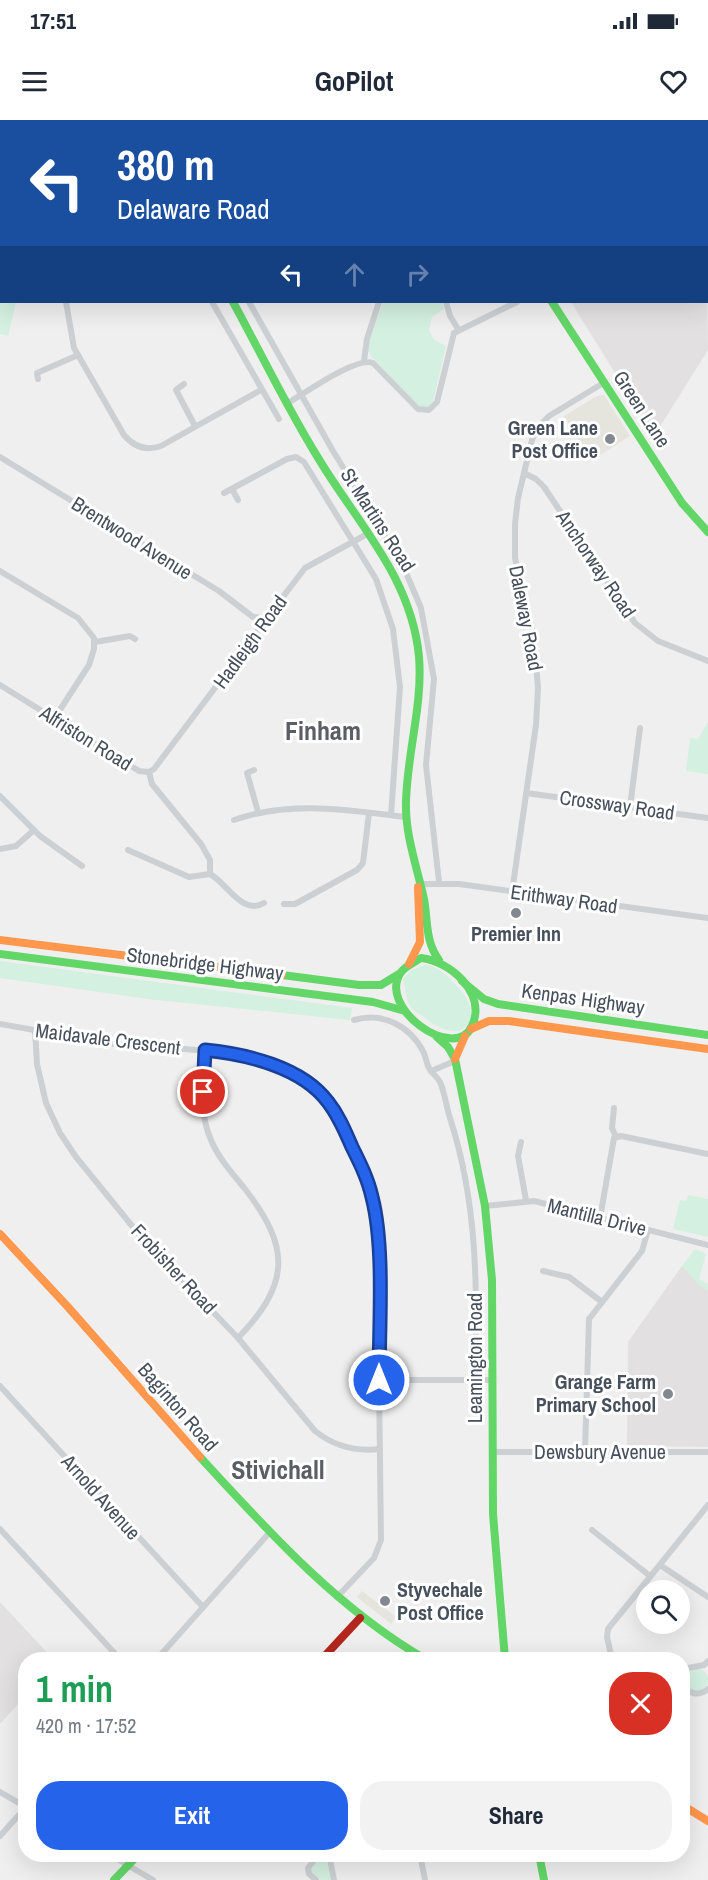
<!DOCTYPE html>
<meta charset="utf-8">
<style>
body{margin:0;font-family:"Archivo Narrow",sans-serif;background:#f2f2f3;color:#1f2937;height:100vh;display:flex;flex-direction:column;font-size:22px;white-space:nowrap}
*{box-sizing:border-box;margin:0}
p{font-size:20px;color:#747a83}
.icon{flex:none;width:33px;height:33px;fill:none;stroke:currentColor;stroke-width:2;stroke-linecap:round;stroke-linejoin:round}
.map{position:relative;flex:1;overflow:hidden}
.panel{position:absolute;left:18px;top:1532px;width:672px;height:210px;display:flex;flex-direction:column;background:#fff;border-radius:24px;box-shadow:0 6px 24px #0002}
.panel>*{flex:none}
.guide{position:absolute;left:0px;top:0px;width:708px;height:183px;box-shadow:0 6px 24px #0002;background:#1a4fa0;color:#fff;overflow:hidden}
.fabs{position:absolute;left:636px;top:1460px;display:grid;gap:12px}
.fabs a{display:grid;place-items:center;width:54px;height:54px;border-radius:50%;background:#fff;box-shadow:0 6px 24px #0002;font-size:30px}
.pin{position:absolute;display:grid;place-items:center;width:51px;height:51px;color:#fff;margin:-26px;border:3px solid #fff;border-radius:50%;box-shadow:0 2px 6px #0007}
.me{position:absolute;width:66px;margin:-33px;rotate:0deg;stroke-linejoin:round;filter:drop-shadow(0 0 4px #0008)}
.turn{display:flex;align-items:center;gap:21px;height:126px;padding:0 18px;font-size:27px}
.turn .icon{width:78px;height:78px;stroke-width:2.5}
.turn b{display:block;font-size:42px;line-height:51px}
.lanes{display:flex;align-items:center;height:57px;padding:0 18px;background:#0003;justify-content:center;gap:30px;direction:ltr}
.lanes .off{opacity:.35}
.round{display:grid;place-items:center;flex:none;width:63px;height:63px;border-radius:24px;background:#f2f2f3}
.headline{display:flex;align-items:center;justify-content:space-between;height:102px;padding:0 18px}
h1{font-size:36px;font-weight:800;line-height:45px;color:#1e9e55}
.action{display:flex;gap:12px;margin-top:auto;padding:12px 18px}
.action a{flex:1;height:69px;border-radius:24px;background:#2563eb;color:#fff;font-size:24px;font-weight:800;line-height:69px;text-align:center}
.action a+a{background:#f2f2f3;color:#1f2937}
.status{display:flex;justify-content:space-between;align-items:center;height:42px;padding:0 30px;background:#fff;direction:ltr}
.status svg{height:16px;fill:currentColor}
header{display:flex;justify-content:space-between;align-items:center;height:78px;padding:0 18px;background:#fff;font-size:27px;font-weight:800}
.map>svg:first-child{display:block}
.commercial{fill:#e5e4dd}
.education{fill:#e2e0e1}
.green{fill:#d3f0e0}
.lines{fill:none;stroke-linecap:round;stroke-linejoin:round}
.street{stroke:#cdd0d3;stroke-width:6}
.fast{stroke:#63d668;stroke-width:8}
.slow{stroke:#ff974d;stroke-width:8}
.jam{stroke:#b3261e;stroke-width:8}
.route-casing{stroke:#184099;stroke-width:15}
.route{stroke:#2563eb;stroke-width:10}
.poi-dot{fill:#82888f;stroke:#fff;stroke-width:2}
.labels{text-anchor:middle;stroke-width:6;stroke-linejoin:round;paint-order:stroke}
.street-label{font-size:20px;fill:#46505c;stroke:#fff}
.poi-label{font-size:20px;font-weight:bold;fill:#46505c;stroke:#fff;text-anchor:end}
.district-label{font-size:26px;font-weight:bold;fill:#5b5e64;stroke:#fff}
</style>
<div class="status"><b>17:51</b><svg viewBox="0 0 49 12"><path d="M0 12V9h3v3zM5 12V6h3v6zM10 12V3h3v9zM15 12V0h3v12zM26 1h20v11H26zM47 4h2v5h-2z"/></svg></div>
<header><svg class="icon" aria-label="menu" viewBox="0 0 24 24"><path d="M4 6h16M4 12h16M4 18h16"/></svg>GoPilot<svg class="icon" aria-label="heart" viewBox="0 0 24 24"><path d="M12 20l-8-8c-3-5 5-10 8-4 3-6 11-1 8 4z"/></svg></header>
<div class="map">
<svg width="708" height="1760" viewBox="0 0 708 1760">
<rect width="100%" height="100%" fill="#f0efef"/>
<g class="commercial">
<path d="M604,275l26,41 -39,25 -27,-45 33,-20z"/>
<path d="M362,1471l34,26 -5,7 -34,-27z"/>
</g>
<g class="education">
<path d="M707,151l1,79 -54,86 -83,-134h135z"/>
<path d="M682,1146l17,19 9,5v157l-81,-1 1,-104z"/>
<path d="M0,1482l53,57h-27l-1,48 -6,-4 -19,21z"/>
</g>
<g class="green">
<path d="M0,170l2,12h14l-8,34 -8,-2z"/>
<path d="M383,182h59l2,7 -12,8 -3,13 5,10 12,6 -13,55 -5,6 -7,1 -51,-53 -2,-9z"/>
<path d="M708,602v52l-22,-3 4,-33 8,1z"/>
<path d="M0,841l352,47 -2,12 -194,-20 -156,-22z"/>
<path d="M425,845c13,1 21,10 30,19 32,30 12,68 -31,33 -4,-3 -12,-7 -14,-11 -4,-7 -5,-20 -7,-27l9,-9z"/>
<path d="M688,1075l20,4v38l-35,-8 7,-29 6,1z"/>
<path d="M695,1129l11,5 -7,25 9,5v6l-9,-5 -17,-19z"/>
<circle cx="697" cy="1560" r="11"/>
<path d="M323,1734l3,1 5,25h-10l-10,-8 1,-5z"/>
</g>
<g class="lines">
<g class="street">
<path d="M88,0l3,2"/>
<path d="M157,0l1,2"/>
<path d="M391,0l1,2"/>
<path d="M0,40l2,3"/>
<path d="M0,104l2,1"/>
<path d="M66,182l8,46 50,87c10,12 23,16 37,11l100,-56"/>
<path d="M212,182l67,117"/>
<path d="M249,182l84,149 68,110 20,47 13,71 -8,86 13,117"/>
<path d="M446,182l4,14 8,13"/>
<path d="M364,241l3,-22 12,-37"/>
<path d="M38,259l-1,-6 41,-18"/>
<path d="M184,264l-8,6 19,36"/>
<path d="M288,283c17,-10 69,-47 85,-40l45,46 11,1 8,-8 17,-69 63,-31"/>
<path d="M0,337l219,134 34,26 10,1"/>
<path d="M524,353l12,6 8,8 91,136 23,18 50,20"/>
<path d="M232,369l6,11"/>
<path d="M224,373l63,-34 9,-2 8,5 72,117 17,50 7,58 -9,128"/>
<path d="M0,451l78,47 16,20v11l-5,16 -35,54"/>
<path d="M95,522l35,-6 5,3"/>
<path d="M0,565l139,86 10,1"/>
<path d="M254,650l-7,3 11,39"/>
<path d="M149,652l5,-3 103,-137 6,-14 6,-3 36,-47 64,-35"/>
<path d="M526,673l182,25"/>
<path d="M0,676l40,40 42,30"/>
<path d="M630,687l10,-79"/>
<path d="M234,700c57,-20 114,-10 172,-3"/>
<path d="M0,729l16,-3 18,-16"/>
<path d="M128,730l61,27 21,-3v-14l-9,-16 -49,-60 -3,-12"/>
<path d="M210,754c17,9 32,42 54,29"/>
<path d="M419,764h40l249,34"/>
<path d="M512,772l24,-167 2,-37 -4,-50 -19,-80v-34l3,-26 14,-58 6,-13 11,-11 56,-34"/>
<path d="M284,784h11l62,-34 6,-7 6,-50"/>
<path d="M354,900c28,-8 55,5 69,31 3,5 3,12 6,17 3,6 8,8 11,14 5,11 6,24 10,36 28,86 27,172 26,262"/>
<path d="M0,904l114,20 124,9 48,18 31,20 20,24 30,66 10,41 4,318 -7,18 -37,39"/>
<path d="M35,910l2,34 9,39 14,30 16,24 61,75 101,106 77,93c19,15 41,21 65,18"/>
<path d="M205,930c-1,30 -7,61 6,90 8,19 22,34 34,49 46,59 45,95 -7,149"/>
<path d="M431,951l24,-10"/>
<path d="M614,988l-2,20 4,9"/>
<path d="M521,1022l-3,14 8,44"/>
<path d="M485,1086l49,-5 174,44"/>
<path d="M600,1098l14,-80 7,-2 87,18"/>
<path d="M543,1151l26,6 33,25"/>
<path d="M379,1260h114"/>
<path d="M0,1266l203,221"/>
<path d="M492,1332h216"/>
<path d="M585,1332l4,-133 53,-68 6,-21"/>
<path d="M0,1409l120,130"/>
<path d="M592,1410l58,46"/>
<path d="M660,1445l48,32"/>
<path d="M157,1539l113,-127"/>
<path d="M612,1539l-5,-22 1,-8 100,-124"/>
<path d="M682,1560l6,-12 16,-3 4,-4"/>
<path d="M682,1562c5,12 16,15 26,7"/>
<path d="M0,1672l26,15"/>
<path d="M0,1716l26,-29"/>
<path d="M109,1734l44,26"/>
<path d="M329,1734l5,26"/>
<path d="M420,1734l5,26"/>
<path d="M316,1760l-7,-6 -1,-6 11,-14"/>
</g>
<g class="fast">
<path d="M495,0l1,2"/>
<path d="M233,182c29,53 55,108 87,159 39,64 92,118 99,196 4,48 -12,96 -13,145 -1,33 11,65 18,97 4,22 1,42 15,61"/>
<path d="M552,182l130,201 26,29"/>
<path d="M0,834l373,48 32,9"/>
<path d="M421,838c29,3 66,35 51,68 -17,38 -98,-20 -70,-55 4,-5 13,-9 19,-13z"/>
<path d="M282,855l77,10h22l18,-11"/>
<path d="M462,861l22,18 14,5 210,31"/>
<path d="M437,917l11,10 7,12 30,147 7,74 1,234 12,145"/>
<path d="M200,1337c68,74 137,151 225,202"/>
<path d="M539,1734l5,26"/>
<path d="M114,1760l25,-26"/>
</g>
<g class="slow">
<path d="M181,0v2"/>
<path d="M0,820l282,35"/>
<path d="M409,844l11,-22 -2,-55"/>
<path d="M471,909l18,-8h20l199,28"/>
<path d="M455,939l10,-23"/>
<path d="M0,1114l68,73 132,150"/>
<path d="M682,1685l26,16"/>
</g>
<path class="jam" d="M322,1539l38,-41"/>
</g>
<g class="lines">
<defs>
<path id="route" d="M203,972l2,-42c41,4 97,17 123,52 11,14 17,29 24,45 8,16 16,32 20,50 13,50 7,130 7,183"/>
</defs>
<use href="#route" class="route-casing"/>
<use href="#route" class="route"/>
</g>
<g class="poi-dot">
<circle cx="610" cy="319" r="6"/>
<circle cx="516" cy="793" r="6"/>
<circle cx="668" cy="1274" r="6"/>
<circle cx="385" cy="1481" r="6"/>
</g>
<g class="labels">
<g class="street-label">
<text transform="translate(642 289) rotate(57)" y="7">Green Lane</text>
<text transform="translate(378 400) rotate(57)" y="7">St Martins Road</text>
<text transform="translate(132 418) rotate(32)" y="7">Brentwood Avenue</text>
<text transform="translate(596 444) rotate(56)" y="7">Anchorway Road</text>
<text transform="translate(526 498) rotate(79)" y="7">Daleway Road</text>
<text transform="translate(250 522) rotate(-54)" y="7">Hadleigh Road</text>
<text transform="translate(86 618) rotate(32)" y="7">Alfriston Road</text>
<text transform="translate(617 685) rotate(8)" y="7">Crossway Road</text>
<text transform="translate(564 779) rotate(8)" y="7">Erithway Road</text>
<text transform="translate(205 844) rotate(7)" y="7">Stonebridge Highway</text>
<text transform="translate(583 879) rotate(8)" y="7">Kenpas Highway</text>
<text transform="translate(108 919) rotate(7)" y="7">Maidavale Crescent</text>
<text transform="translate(597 1097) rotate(14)" y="7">Mantilla Drive</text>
<text transform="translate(174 1149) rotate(47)" y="7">Frobisher Road</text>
<text transform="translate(475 1238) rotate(-90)" y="7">Leamington Road</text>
<text transform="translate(178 1287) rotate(49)" y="7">Baginton Road</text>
<text x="600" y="1339">Dewsbury Avenue</text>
<text transform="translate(101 1377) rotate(48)" y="7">Arnold Avenue</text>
</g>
<g class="poi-label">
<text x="598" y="315">Green Lane<tspan x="598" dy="23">Post Office</tspan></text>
<text x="516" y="821" text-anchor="middle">Premier Inn</text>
<text x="656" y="1269">Grange Farm<tspan x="656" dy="23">Primary School</tspan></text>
<text x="397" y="1477" text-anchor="start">Styvechale<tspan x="397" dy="23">Post Office</tspan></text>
</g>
<g class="district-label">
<text x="323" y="620">Finham</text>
<text x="278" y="1359">Stivichall</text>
</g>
</g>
</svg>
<div class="fabs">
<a><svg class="icon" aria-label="search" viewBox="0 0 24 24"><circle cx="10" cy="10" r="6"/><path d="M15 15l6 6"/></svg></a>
</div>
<div class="pin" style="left:203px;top:972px;background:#d93025"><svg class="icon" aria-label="arrive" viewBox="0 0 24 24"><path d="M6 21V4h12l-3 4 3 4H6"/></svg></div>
<svg class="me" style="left:379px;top:1260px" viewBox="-20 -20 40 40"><circle r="17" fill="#2563eb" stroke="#fff" stroke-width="3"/><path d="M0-11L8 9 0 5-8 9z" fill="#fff"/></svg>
<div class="guide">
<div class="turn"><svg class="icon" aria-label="left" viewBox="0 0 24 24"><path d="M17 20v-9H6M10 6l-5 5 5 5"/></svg><div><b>380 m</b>Delaware Road</div></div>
<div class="lanes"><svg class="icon" aria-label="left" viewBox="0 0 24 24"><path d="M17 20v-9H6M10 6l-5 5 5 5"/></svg><svg class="icon off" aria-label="ahead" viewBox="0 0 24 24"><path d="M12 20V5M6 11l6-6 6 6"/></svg><svg class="icon off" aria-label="right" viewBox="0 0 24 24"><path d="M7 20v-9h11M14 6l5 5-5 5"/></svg></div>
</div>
<section class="panel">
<div class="headline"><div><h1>1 min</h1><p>420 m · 17:52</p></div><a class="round" style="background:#d93025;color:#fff"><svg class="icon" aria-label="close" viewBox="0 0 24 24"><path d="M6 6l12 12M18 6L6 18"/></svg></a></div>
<div class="action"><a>Exit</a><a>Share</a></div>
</section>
</div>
